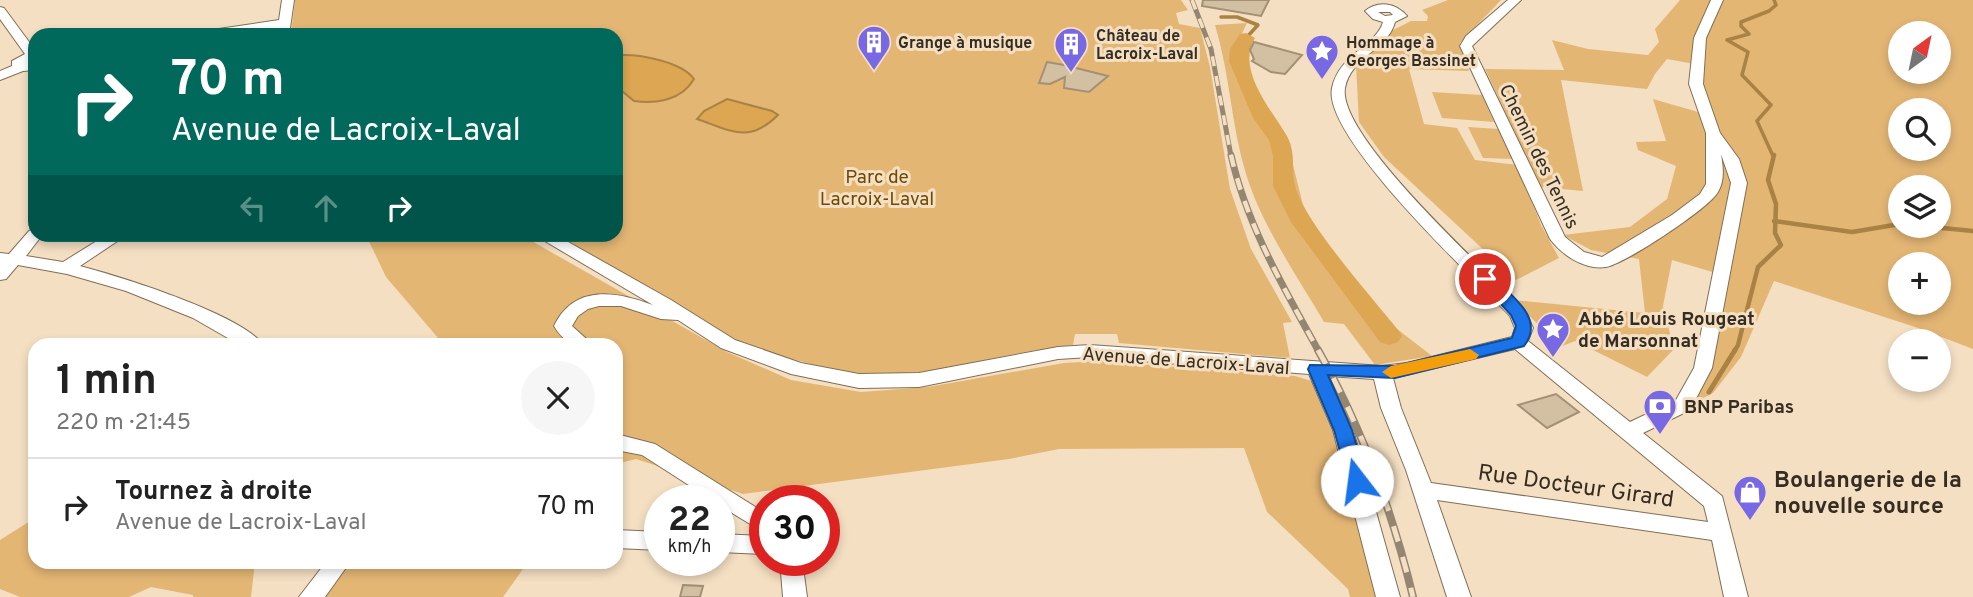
<!DOCTYPE html>
<html lang="fr">
<meta charset="utf-8">
<style>
body{margin:0;font-family:Overpass,sans-serif;background:#f6f6f6;color:#222;height:100vh;display:flex;flex-direction:column;font-size:26px;white-space:nowrap}
*{box-sizing:border-box;margin:0}
p{font-size:23px;color:#767676}
.icon{flex:none;width:38px;height:38px;fill:none;stroke:currentColor;stroke-width:2;stroke-linecap:round;stroke-linejoin:round}
.map{position:relative;flex:1;overflow:hidden}
.panel{position:absolute;left:28px;top:338px;width:595px;height:231px;display:flex;flex-direction:column;background:#fff;border-radius:21px;box-shadow:0 4px 10px #0003}
.panel>*{flex:none}
.banner{position:absolute;left:28px;top:28px;width:595px;height:214px;border-radius:21px;box-shadow:0 4px 10px #0003;background:#00695c;color:#fff;overflow:hidden}
.needle{width:46px;rotate:33deg}
.tools{position:absolute;left:1888px;top:21px;display:grid;gap:14px}
.tools a{display:grid;place-items:center;width:63px;height:63px;border-radius:50%;background:#fff;box-shadow:0 4px 10px #0003;font-size:35px}
.speed{position:absolute;left:644px;top:485px;display:flex;gap:14px;font-size:35px;font-weight:700;text-align:center}
.speed>*{display:grid;place-content:center;width:91px;height:91px;border-radius:50%;background:#fff;box-shadow:0 4px 10px #0003;line-height:1}
.speed small{font-size:18px;font-weight:400}
.speed .limit{border:10px solid #d22;background:#fff;color:#111}
.pin{position:absolute;display:grid;place-items:center;width:60px;height:60px;color:#fff;margin:-30px;border:4px solid #fff;border-radius:50%;box-shadow:0 2px 7px #0007}
.me{position:absolute;width:77px;margin:-38px;rotate:345deg;stroke-linejoin:round;filter:drop-shadow(0 0 5px #0008)}
.turn{display:flex;align-items:center;gap:24px;height:147px;padding:0 28px;font-size:32px}
.turn .icon{width:91px;height:91px;stroke-width:2.5}
.turn b{display:block;font-size:49px;line-height:60px}
.lanes{display:flex;align-items:center;height:66px;padding:0 28px;background:#0003;justify-content:center;gap:35px;direction:ltr}
.lanes .off{opacity:.35}
.round{display:grid;place-items:center;flex:none;width:74px;height:74px;border-radius:37px;background:#f6f6f6}
.headline{display:flex;align-items:center;justify-content:space-between;height:119px;padding:0 28px}
h1{font-size:42px;font-weight:700;line-height:52px}
ul{padding:0;list-style:none}
li{display:flex;align-items:center;gap:21px;height:98px;padding:0 28px;border-top:2px solid #e0e0e0}
li div{flex:1}
li b{display:block;font-size:26px}
li em{font-style:normal}
.map>svg:first-child{display:block}
.green{fill:#e4b674;fill-rule:evenodd}
.water{fill:#dca652;stroke:#aa8244;stroke-width:2}
.lines{fill:none;stroke-linecap:round;stroke-linejoin:round}
.stream-far2{stroke:#aa8244;stroke-width:3.5}
.stream-far1{stroke:#aa8244;stroke-width:4.5}
.stream{stroke:#aa8244;stroke-width:5}
.river{fill:#dca652;fill-rule:evenodd}
.building{fill:#d3bfa2;stroke:#a39075;stroke-width:2}
.minor-casing{stroke:#816f55;stroke-width:2}
.minor{fill:#fff;fill-rule:evenodd}
.rail-far2-casing{stroke:#958672;stroke-width:5}
.rail-far1-casing{stroke:#958672;stroke-width:7}
.rail-casing{stroke:#958672;stroke-width:8}
.rail-far2{stroke:#f4dfc2;stroke-width:3.5;stroke-dasharray:10;stroke-linecap:butt}
.rail-far1{stroke:#f4dfc2;stroke-width:4.5;stroke-dasharray:12;stroke-linecap:butt}
.rail{stroke:#f4dfc2;stroke-width:5;stroke-dasharray:16;stroke-linecap:butt}
.route{fill:#1a73e8;stroke:#114b97;stroke-width:2}
.slow{fill:#f59e0b}
.labels{text-anchor:middle;stroke-width:6;stroke-linejoin:round;paint-order:stroke}
.far-poi-label{font-size:16px;font-weight:bold;fill:#352d22;stroke:#f4dfc2;text-anchor:start}
.street-label{font-size:19px;fill:#352d22;stroke:#f4dfc2}
.park-label{font-size:19px;fill:#6e4a06;stroke:#f4dfc2}
.poi-label{font-size:19px;font-weight:bold;fill:#352d22;stroke:#f4dfc2;text-anchor:start}
.near-poi-label{font-size:23px;font-weight:bold;fill:#352d22;stroke:#f4dfc2;text-anchor:start}
.near-street-label{font-size:23px;fill:#352d22;stroke:#f4dfc2}
</style>
<div class="map">
<svg width="1973" height="597" viewBox="0 0 1973 597">
<rect width="100%" height="100%" fill="#f4dfc2"/>
<g class="green">
<path d="M295,0h886l7,10 -12,3 3,11 21,4 10,39 20,122 21,60 41,73 -9,1 7,35 -171,-15 -2,-9h-42l-2,11c-35,4 -70,11 -105,19 -17,3 -35,9 -53,11 -61,4 -120,-13 -177,-34l-185,-106 63,-1v-199h-325z"/>
<path d="M1448,0h53l-41,43 9,28 -60,-2 15,55 33,4 18,32 43,5 23,60 18,33 -43,22 -132,-123 -25,-35 -3,-57 35,-34 20,-10h16l1,-5 -6,-6z"/>
<path d="M1680,0h293v349l-55,-21 -144,-47 -33,76 -28,36 -21,11 34,-128 -54,-16 -9,46 11,43 -27,28 -72,-36 -15,6 -46,-47 131,13 -6,-54 -48,-9 -28,-15 67,-8 37,-28 9,-33 -38,-16 -2,-8 30,-1 -13,-42 59,17 -11,-30 4,-20 -38,-7 -12,15 -8,15 -86,-9 22,111 -42,-4 -56,-118 79,1 -12,-30 36,9 60,6 11,-13 -4,-13zM1900,33h39v39h-39zM1900,110h39v39h-39zM1900,187h39v39h-39zM1900,264h39v39h-39z"/>
<path d="M1247,23l-16,33 30,66 30,35 17,68 66,86 58,45 -57,9 -31,-41 -20,-2c-28,-48 -62,-96 -78,-148 -15,-49 -16,-100 -31,-149z"/>
<path d="M1432,92l50,3 12,27 -52,-4z"/>
<path d="M1468,127l31,2 15,30 -31,-1z"/>
<path d="M366,235h155l206,117 64,28 70,12 67,-5 136,-24 35,-2 196,15 20,6 27,71 36,144h-28l-2,-8 -81,-77 -23,-64 -185,1 -50,10 -266,35 -107,-35 -20,5v-119h-172l-58,-68z"/>
<path d="M35,518v44h220l-4,35h-58v-2l-42,-8 -22,10h-109l-20,-8v-49z"/>
<path d="M348,562h180l-25,35h-183z"/>
</g>
<g class="water">
<path d="M620,55c20,-1 62,7 74,24 -12,21 -37,25 -60,22l-18,-15v-30z"/>
<path d="M727,99l45,12 6,4c-29,29 -46,16 -81,4l7,-8z"/>
</g>
<g class="lines">
<g class="stream-far2">
<path d="M1221,17h16l21,8 -12,13"/>
<path d="M1773,156l-16,-35 14,-16 -29,-30 6,-23 -21,-12 22,-6 -8,-8v-4l28,-11 7,-6 -2,-5"/>
</g>
<g class="stream-far1">
<path d="M1774,221l78,11 48,-8"/>
<path d="M1922,226l51,5"/>
<path d="M1734,352l4,-7 20,-78 23,-22 -6,-12 1,-29 -8,-24 6,-25"/>
</g>
<path class="stream" d="M1709,392l26,-42"/>
<path class="river" d="M1246,33l9,5c-20,32 18,73 33,100 8,16 3,32 7,48 10,37 77,111 103,144l4,6 -4,6 -9,3 -9,-3 -89,-120 -18,-36v-30l-4,-16 -16,-22 -24,-57 1,-12 10,-15z"/>
</g>
<g class="building">
<path d="M1203,0h66l-8,16 -59,-10z"/>
<path d="M1254,42l48,13 -17,19 -14,-2 -19,-11 2,-2 -4,-9z"/>
<path d="M1047,62l17,3 44,11 -19,16 -25,-4 1,-11 -15,7 -11,-1z"/>
<path d="M1556,394l23,18 -32,16 -29,-23z"/>
<path d="M683,585l20,1 -3,11h-20z"/>
</g>
<g class="lines">
<defs>
<g id="minor">
<path d="M282,0h12l-5,35h-12l1,-7 -48,7h-31l6,-4 74,-11z"/>
<path d="M1508,0h13l-49,46 93,191 19,15 18,5 70,-42 28,-21 6,-10v-51l-17,-49 5,-46 17,-38h12l-17,38 -3,46 17,49 19,26 8,24 -35,185 -22,42 -47,23 79,63 26,101h-24l-12,-57 -275,-40 34,97h-24l-41,-127 -25,-62 -7,-29 -46,-3 25,54 47,167h-24l-43,-167 -24,-56 -219,-17 -32,2 -139,28 -60,1 -68,-14 -70,-26 -43,-28 -17,-1 -40,-13h-22l-11,3 -10,7 -6,10 21,19c-20,0 -28,-1 -39,-19 20,-42 62,-35 99,-21l-120,-71h21l117,66 64,40 66,23 58,11 60,-1 139,-26 32,-2 292,21 25,-3 105,-26 3,-9 -5,-12c-36,-38 -188,-179 -178,-228 7,-34 45,-43 51,-66l-10,-3 -8,-8c13,-11 31,-8 42,5l-12,6c-7,28 -44,34 -50,66 -8,48 143,184 179,221l9,19 -5,13 102,81 46,-22 18,-32 37,-185 -10,-29c2,13 4,26 -3,38 -10,17 -92,71 -112,75 -22,3 -44,-12 -56,-28l-90,-193 6,-10zM1378,12h12l3,3 -8,1zM1515,349l189,157 4,16 -277,-39 -30,-75 -8,-30z"/>
<path d="M0,7l4,1 31,42v9l-6,4 6,-1v8l-12,1 -23,9v-9l12,-5v-5l13,-7 -25,-35z"/>
<path d="M35,229v5h8l-17,22 37,6 45,-28h20l-48,32c38,10 162,48 183,79h-23l-47,-27 -67,-27 -59,-17 -49,-9 -12,14 -6,1v-27l9,1 20,-23z"/>
<path d="M616,434l39,10 110,69v20l-46,-28v-5h-7l-70,-45 -26,-5z"/>
<path d="M616,530l44,2v18l-44,-2z"/>
<path d="M719,534l46,2v18l-46,-2z"/>
<path d="M780,560h22l5,37h-24z"/>
<path d="M326,562h24l-25,35h-26z"/>
</g>
</defs>
<use href="#minor" class="minor-casing"/>
<use href="#minor" class="minor"/>
<defs>
<path id="rail-far2" d="M1192,0l19,49 20,107"/>
<path id="rail-far1" d="M1231,155c16,71 53,133 88,197"/>
<path id="rail" d="M1318,350c44,78 74,160 95,247"/>
</defs>
<use href="#rail-far2" class="rail-far2-casing"/>
<use href="#rail-far1" class="rail-far1-casing"/>
<use href="#rail" class="rail-casing"/>
<use href="#rail-far2" class="rail-far2"/>
<use href="#rail-far1" class="rail-far1"/>
<use href="#rail" class="rail"/>
</g>
<path class="route" d="M1485,274l6,1c20,21 55,43 33,71l-129,32 -67,-3 24,55 15,51 -3,6 -7,2 -7,-2 -16,-57 -26,-61 2,-4 85,1 117,-28 4,-12 -5,-11 -33,-36z"/>
<path class="slow" d="M1470,349l9,6 -3,4 -85,19 -9,-6 9,-6z"/>
<defs>
<symbol id="building-pin" viewBox="-11 -11 22 30"><path d="M0 17L-7.5 6A9.5 9.5 0 1 1 7.5 6Z" fill="#7968e3" stroke="#f4dfc2"/><path d="M-4-6H4V6H1V3H-1V6H-4ZM-2.5-4.3h1.7v1.8h-1.7ZM.8-4.3h1.7v1.8H.8ZM-2.5-1h1.7V.8h-1.7ZM.8-1h1.7V.8H.8Z" fill="#fff"/></symbol>
<symbol id="sight-pin" viewBox="-11 -11 22 30"><path d="M0 17L-7.5 6A9.5 9.5 0 1 1 7.5 6Z" fill="#7968e3" stroke="#f4dfc2"/><path d="M0-6L1.8-2.2L6-1.7L2.9 1.2L3.7 5.4L0 3.3L-3.7 5.4L-2.9 1.2L-6-1.7L-1.8-2.2Z" fill="#fff"/></symbol>
<symbol id="bank-pin" viewBox="-11 -11 22 30"><path d="M0 17L-7.5 6A9.5 9.5 0 1 1 7.5 6Z" fill="#7968e3" stroke="#f4dfc2"/><path d="M-6-4H6V4H-6ZM0-2.3a2.3 2.3 0 1 0 0 4.6a2.3 2.3 0 1 0 0-4.6Z" fill="#fff"/></symbol>
<symbol id="shop-pin" viewBox="-11 -11 22 30"><path d="M0 17L-7.5 6A9.5 9.5 0 1 1 7.5 6Z" fill="#7968e3" stroke="#f4dfc2"/><path d="M-5-2.5h2.3a2.7 3.5 0 0 1 5.4 0H5L5.5 6h-11ZM-1.5-2.5h3a1.5 2.3 0 0 0-3 0Z" fill="#fff"/></symbol>
</defs>
<g fill-rule="evenodd">
<use href="#building-pin" x="855" y="23" width="38" height="52"/>
<use href="#building-pin" x="1052" y="25" width="38" height="52"/>
<use href="#sight-pin" x="1303" y="32" width="38" height="52"/>
<use href="#sight-pin" x="1534" y="310" width="38" height="52"/>
<use href="#bank-pin" x="1641" y="387" width="38" height="52"/>
<use href="#shop-pin" x="1731" y="473" width="38" height="52"/>
</g>
<g class="labels">
<g class="far-poi-label">
<text x="1096" y="41">Château de<tspan x="1096" dy="18">Lacroix-Laval</tspan></text>
<text x="898" y="48">Grange à musique</text>
<text x="1346" y="48">Hommage à<tspan x="1346" dy="18">Georges Bassinet</tspan></text>
</g>
<g class="street-label">
<text transform="translate(1540 156) rotate(64)" y="7">Chemin des Tennis</text>
<text transform="translate(1186 360) rotate(4)" y="7">Avenue de Lacroix-Laval</text>
</g>
<g class="park-label">
<text x="877" y="183">Parc de<tspan x="877" dy="22">Lacroix-Laval</tspan></text>
</g>
<g class="poi-label">
<text x="1578" y="325">Abbé Louis Rougeat<tspan x="1578" dy="22">de Marsonnat</tspan></text>
<text x="1684" y="413">BNP Paribas</text>
</g>
<g class="near-poi-label">
<text x="1774" y="487">Boulangerie de la<tspan x="1774" dy="26">nouvelle source</tspan></text>
</g>
<g class="near-street-label">
<text transform="translate(1576 485) rotate(8)" y="8">Rue Docteur Girard</text>
</g>
</g>
</svg>
<div class="tools">
<a><svg class="needle" viewBox="-14 -14 28 28"><path d="M0-13l5 13h-10z" fill="#e53935"/><path d="M0 13l5-13h-10z" fill="#767676"/></svg></a>
<a><svg class="icon" aria-label="search" viewBox="0 0 24 24"><circle cx="10" cy="10" r="6"/><path d="M15 15l6 6"/></svg></a>
<a><svg class="icon" aria-label="layers" viewBox="0 0 24 24"><path d="M12 4l9 5-9 5-9-5zM3 14l9 5 9-5"/></svg></a>
<a>+</a>
<a>−</a>
</div>
<div class="speed"><div>22<small>km/h</small></div><div class="limit">30</div></div>
<div class="pin" style="left:1485px;top:279px;background:#d93025"><svg class="icon" aria-label="arrive" viewBox="0 0 24 24"><path d="M6 21V4h12l-3 4 3 4H6"/></svg></div>
<svg class="me" style="left:1357px;top:481px" viewBox="-20 -20 40 40"><circle r="19" fill="#fff"/><path d="M0-13L10 11 0 6-10 11z" fill="#1a73e8"/></svg>
<div class="banner">
<div class="turn"><svg class="icon" aria-label="right" viewBox="0 0 24 24"><path d="M7 20v-9h11M14 6l5 5-5 5"/></svg><div><b>70 m</b>Avenue de Lacroix-Laval</div></div>
<div class="lanes"><svg class="icon off" aria-label="left" viewBox="0 0 24 24"><path d="M17 20v-9H6M10 6l-5 5 5 5"/></svg><svg class="icon off" aria-label="ahead" viewBox="0 0 24 24"><path d="M12 20V5M6 11l6-6 6 6"/></svg><svg class="icon" aria-label="right" viewBox="0 0 24 24"><path d="M7 20v-9h11M14 6l5 5-5 5"/></svg></div>
</div>
<section class="panel">
<div class="headline"><div><h1>1 min</h1><p>220 m · 21:45</p></div><a class="round"><svg class="icon" aria-label="close" viewBox="0 0 24 24"><path d="M6 6l12 12M18 6L6 18"/></svg></a></div>
<ul>
<li><svg class="icon" aria-label="right" viewBox="0 0 24 24"><path d="M7 20v-9h11M14 6l5 5-5 5"/></svg><div><b>Tournez à droite</b><p>Avenue de Lacroix-Laval</p></div><em>70 m</em></li>
</ul>
</section>
</div>
